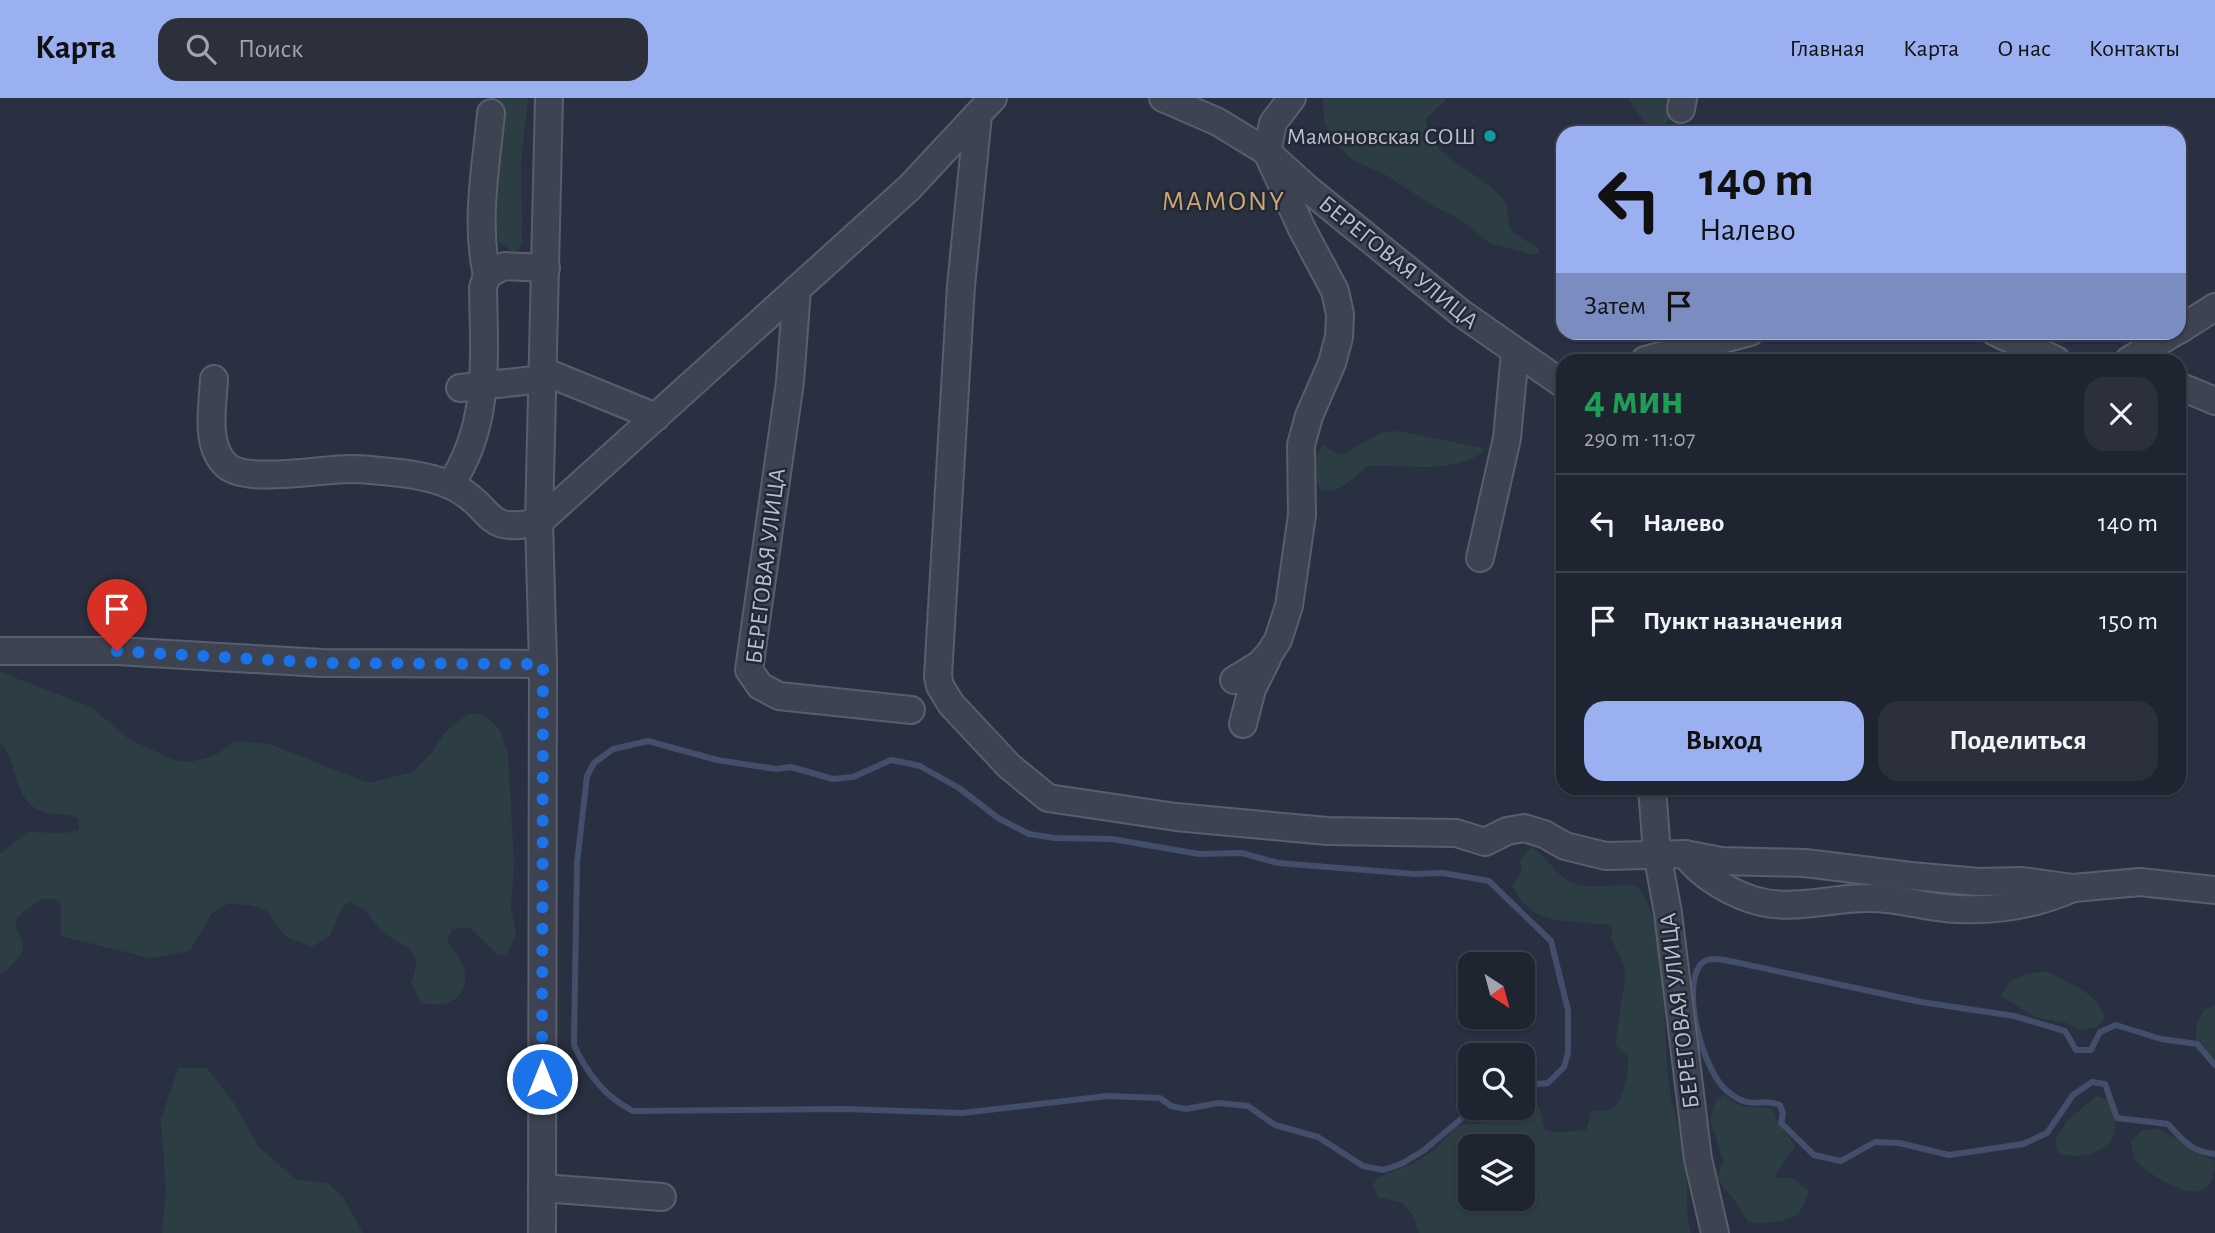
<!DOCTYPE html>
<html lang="ru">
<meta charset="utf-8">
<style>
body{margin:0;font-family:"Alegreya Sans",sans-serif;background:#2c303d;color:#f1f3f6;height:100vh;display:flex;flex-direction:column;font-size:26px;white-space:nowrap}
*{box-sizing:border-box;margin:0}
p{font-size:23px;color:#a1a4ab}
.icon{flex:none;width:38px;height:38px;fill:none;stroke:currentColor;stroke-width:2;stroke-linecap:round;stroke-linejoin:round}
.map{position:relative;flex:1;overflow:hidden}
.panel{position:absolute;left:1556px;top:256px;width:630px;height:441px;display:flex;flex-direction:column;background:#1f2431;border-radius:21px;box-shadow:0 2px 5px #0004,0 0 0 2px #3c414d}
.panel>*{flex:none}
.banner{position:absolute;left:1556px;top:28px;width:630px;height:214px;border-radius:21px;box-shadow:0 2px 5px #0004,0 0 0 2px #3c414d;background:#9ab0f0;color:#111;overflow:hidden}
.needle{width:46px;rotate:144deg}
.buttons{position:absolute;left:1458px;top:854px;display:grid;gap:14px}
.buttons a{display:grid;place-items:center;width:77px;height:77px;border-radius:14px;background:#1f2431;box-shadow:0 2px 5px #0004,0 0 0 2px #3c414d;font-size:35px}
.pin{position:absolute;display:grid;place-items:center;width:60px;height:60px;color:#fff;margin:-72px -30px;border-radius:50% 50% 50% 0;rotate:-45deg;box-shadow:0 0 7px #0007}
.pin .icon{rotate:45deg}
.me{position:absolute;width:77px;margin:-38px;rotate:0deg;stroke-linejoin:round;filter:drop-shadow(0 0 5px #0008)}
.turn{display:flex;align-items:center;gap:24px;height:147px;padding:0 28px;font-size:32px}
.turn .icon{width:91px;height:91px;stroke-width:2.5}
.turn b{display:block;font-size:49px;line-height:60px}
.then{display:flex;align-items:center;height:66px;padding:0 28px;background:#0003;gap:14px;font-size:26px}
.round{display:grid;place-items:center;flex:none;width:74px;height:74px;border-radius:21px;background:#2c303d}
.summary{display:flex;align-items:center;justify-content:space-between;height:119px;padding:0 28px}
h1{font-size:42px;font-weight:600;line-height:52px;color:#1e9e55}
.button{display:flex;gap:14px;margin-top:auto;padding:14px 28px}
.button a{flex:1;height:80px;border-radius:21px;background:#9ab0f0;color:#111;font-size:28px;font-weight:600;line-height:80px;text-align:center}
.button a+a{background:#2c303d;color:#f1f3f6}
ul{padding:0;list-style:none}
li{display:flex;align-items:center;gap:21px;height:98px;padding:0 28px;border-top:2px solid #3c414d}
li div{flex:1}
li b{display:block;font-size:26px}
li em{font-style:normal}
header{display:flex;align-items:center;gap:42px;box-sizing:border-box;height:98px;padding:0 35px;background:#9ab0f0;color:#111}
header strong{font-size:33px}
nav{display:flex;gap:38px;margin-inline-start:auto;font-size:24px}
.search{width:490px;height:63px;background:#2c303d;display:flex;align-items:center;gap:18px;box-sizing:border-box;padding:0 24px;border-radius:21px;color:#a1a4ab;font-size:26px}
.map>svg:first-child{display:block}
.green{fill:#2c3e43;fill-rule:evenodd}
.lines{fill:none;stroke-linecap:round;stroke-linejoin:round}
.stream{stroke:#434e6a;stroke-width:6}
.minor-casing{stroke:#585e6b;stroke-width:30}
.minor{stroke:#3d4351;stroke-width:26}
.route{stroke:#1a73e8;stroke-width:12;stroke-dasharray:0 21.6}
.culture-dot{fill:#0f9aa8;stroke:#222836;stroke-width:2.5}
.labels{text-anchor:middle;stroke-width:5;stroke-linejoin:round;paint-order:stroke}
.poi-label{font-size:24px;fill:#babfcb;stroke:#222836;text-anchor:end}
.street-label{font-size:24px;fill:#babfcb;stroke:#222836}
.quarter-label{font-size:28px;letter-spacing:2px;fill:#cda673;stroke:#222836}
</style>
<header>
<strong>Карта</strong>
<div class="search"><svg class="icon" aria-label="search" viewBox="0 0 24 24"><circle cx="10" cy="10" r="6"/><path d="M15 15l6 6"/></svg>Поиск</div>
<nav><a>Главная</a><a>Карта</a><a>О нас</a><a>Контакты</a></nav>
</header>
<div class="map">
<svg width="2215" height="1135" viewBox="0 0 2215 1135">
<rect width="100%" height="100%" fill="#293041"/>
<g class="green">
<path d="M499,0h29l-7,65 1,80 -8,10 -15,-11 -6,-16z"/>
<path d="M1323,0h124l-21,21c-2,36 60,56 78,81 6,9 2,22 8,32l26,16 1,5 -6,2 -43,-12 -35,-27 -19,-8 -50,-33 -33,-15 -19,-18 -10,-20z"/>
<path d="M1628,0h47l-3,20 -14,11 -14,-7z"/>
<path d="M1399,333l84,17 -1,5c-36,22 -75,11 -114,13 -16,12 -24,26 -46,25l-12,-18 12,-28 16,9h6l36,-21z"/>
<path d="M0,574l91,35 38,32 45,21 16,2 24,-6 21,-15 34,3 100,39 44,-11 18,-18 13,-21 24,-19h15l17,16 8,24 6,109 -3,44 5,27 -9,21 -8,1 -29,-28 -18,1 -5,10c3,8 9,12 13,19 16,33 -7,53 -39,45l-10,-20c15,-39 -9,-33 -30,-53 -12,-12 -13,-22 -32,-28l-7,6 -12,27 -18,12 -26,-10 -19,-26 -17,-6 -22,-1 -16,9 -22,38 -40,7 -89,-22v-31l-6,-6h-14l-24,18c-4,13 4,15 6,26 2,12 -14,26 -23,31v-120l28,-22 38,1 13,-4 -1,-11c-13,-5 -28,-3 -39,-8 -27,-12 -21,-51 -39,-68z"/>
<path d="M1532,749c14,9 20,22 33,32 19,14 50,3 72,7 32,37 25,147 32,199 4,28 14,55 17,84 3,21 -2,43 5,64h-272l-6,-18 -10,-12 -25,-6 -5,-11 4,-8 37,-15 20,-13 24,-25 31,-3 1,-14h32l1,-17 16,16 6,23c11,4 29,1 41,0l5,-18c7,-3 11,0 17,-2 18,-6 20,-40 20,-54l-13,-11 10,-66 -1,-14 -13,-27 1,-9 -4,-4c-42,-7 -76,4 -96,-40l10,-14 -2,-11zM1470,1048h52v53h-52z"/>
<path d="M2047,873c21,13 50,20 58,47l-9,10 -16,2 -14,-7 -31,-6 -34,-21c7,-20 27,-23 46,-25z"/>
<path d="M2215,907v60c-20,-19 -26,-30 -11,-55z"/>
<path d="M178,970h29l27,35 24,43 37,33 33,4 15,14 20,36h-201l4,-44 -5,-69z"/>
<path d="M1724,997l16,11 33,3 5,15 18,22 -21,28 1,4h16l17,13c-3,7 -6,16 -10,21 -9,11 -39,12 -51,10l-15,-24 -16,-18 6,-20 -13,-40 6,-20z"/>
<path d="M2096,998l12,4c2,8 8,19 7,27 0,26 -39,34 -57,26l-3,-13 12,-19z"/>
<path d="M2156,1031c21,7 35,23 59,32 0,59 -59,18 -81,-1l-3,-19 12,-11z"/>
</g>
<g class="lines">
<g class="stream">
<path d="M2215,967l-18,-21 -36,-5 -45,-14 -16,7 -9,18h-15l-11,-19 -51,-15 -93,-14 -196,-42c-9,-1 -18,-3 -25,5 -19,27 4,106 26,125 26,23 34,6 54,15l3,9 -2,9 33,32 27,6 34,-19 24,1 50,12 74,-11 24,-11 26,-38 19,-13 13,2 12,34 51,6c14,16 24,28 47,30"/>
<path d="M1474,1010l-51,43 -22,13 -18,6 -20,-4 -45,-29 -43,-12 -27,-19 -30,-3 -32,6 -15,-3 -11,-8 -53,-2 -145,17 -118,-4 -211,2c-28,-14 -46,-37 -59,-66l3,-182 10,-87 7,-13 19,-14 35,-8 69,19 59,9 15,-2 42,12 20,-2 38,-17 16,3 13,3 39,22 39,30 31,16 26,4 57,1 87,15 43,-1 36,10 137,11 28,-1 46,8 62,60 17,69v43l-4,14 -16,16 -10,1 -16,-5"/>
</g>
<defs>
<g id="minor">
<path d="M1163,0l55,24 49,30 42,38 152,123 102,71"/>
<path d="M1681,11l2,-11"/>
<path d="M978,17l-17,171 -23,390 2,10 11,18 58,62 39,32 128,19 151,14 129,2 29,9 22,-11 17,-3 20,6 21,12 41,10 79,-2 36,7 84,2 106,13 68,6 43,-1 51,7 67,-6 75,8"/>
<path d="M487,177c-12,-53 -1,-108 4,-162"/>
<path d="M797,191l-7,93 -41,288 11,16 19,10 132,14"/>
<path d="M2179,232l36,-23"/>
<path d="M1995,234l61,28"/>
<path d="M1645,262l105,-28"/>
<path d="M2129,262l46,-28"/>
<path d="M543,273l113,46"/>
<path d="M214,281c-1,27 -10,67 13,87 21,18 98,2 127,3 12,0 24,2 37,3 22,2 47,6 67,17 38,22 25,45 81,33l370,-334 84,-90"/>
<path d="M2179,288l36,15"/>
<path d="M460,290l83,-9"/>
<path d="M450,387c41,-60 34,-128 33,-197l4,-13 17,-9 42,2"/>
<path d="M1480,460l27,-120 8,-85"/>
<path d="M0,553h117l205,12 221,1"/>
<path d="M1234,582l26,-16 9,-10 9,-14 11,-34 13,-91 -1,-70 8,-29 23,-53 7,-26 1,-23 -5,-23 -33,-62 -35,-77 6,-29 19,-25"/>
<path d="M1243,626l9,-35 15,-30"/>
<path d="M1652,690l5,65 11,60 30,246 17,74"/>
<path d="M1685,756c15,22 50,42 76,48 33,8 72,-4 106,-4 31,-1 59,10 90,11 39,2 79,-5 114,-20"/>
<path d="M542,1090l120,9"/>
<path d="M542,1135l1,-569 -4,-142 10,-424"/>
</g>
</defs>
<use href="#minor" class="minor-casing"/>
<use href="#minor" class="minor"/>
</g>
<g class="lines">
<path class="route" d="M117,553l205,12 221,1 -1,415"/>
</g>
<circle class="culture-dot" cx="1490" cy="38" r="7"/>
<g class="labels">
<g class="poi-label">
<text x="1476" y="46">Мамоновская СОШ</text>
</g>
<g class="street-label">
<text transform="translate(1399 164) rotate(39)" y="8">БЕРЕГОВАЯ УЛИЦА</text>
<text transform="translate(765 468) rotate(-83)" y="8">БЕРЕГОВАЯ УЛИЦА</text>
<text transform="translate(1679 913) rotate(-97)" y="8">БЕРЕГОВАЯ УЛИЦА</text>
</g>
<g class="quarter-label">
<text x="1224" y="112">MAMONY</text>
</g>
</g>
</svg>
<div class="buttons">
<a><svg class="needle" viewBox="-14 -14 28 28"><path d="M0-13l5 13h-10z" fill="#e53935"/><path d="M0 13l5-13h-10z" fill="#a1a4ab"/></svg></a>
<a><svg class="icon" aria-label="search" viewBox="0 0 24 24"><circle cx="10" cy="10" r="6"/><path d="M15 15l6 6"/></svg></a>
<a><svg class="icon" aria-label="layers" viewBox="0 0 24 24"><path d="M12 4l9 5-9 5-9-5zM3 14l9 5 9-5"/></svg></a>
</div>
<div class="pin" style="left:117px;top:553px;background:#d93025"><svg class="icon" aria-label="arrive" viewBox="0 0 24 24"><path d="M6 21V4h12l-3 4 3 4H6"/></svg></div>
<svg class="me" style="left:542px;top:981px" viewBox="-20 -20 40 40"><circle r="17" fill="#1a73e8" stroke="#fff" stroke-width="3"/><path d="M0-11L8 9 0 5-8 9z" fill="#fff"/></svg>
<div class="banner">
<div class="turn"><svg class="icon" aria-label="left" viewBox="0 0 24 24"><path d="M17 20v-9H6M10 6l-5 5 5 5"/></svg><div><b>140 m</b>Налево</div></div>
<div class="then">Затем<svg class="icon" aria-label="arrive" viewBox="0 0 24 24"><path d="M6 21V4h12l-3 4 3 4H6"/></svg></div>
</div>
<section class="panel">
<div class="summary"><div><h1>4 мин</h1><p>290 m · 11:07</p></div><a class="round"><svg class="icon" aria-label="close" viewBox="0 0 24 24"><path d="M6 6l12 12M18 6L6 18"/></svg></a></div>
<ul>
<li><svg class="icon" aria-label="left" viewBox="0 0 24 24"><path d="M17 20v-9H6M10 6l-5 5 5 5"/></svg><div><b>Налево</b></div><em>140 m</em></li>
<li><svg class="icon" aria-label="arrive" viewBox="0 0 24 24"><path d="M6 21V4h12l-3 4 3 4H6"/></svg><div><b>Пункт назначения</b></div><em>150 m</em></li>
</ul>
<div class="button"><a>Выход</a><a>Поделиться</a></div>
</section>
</div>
